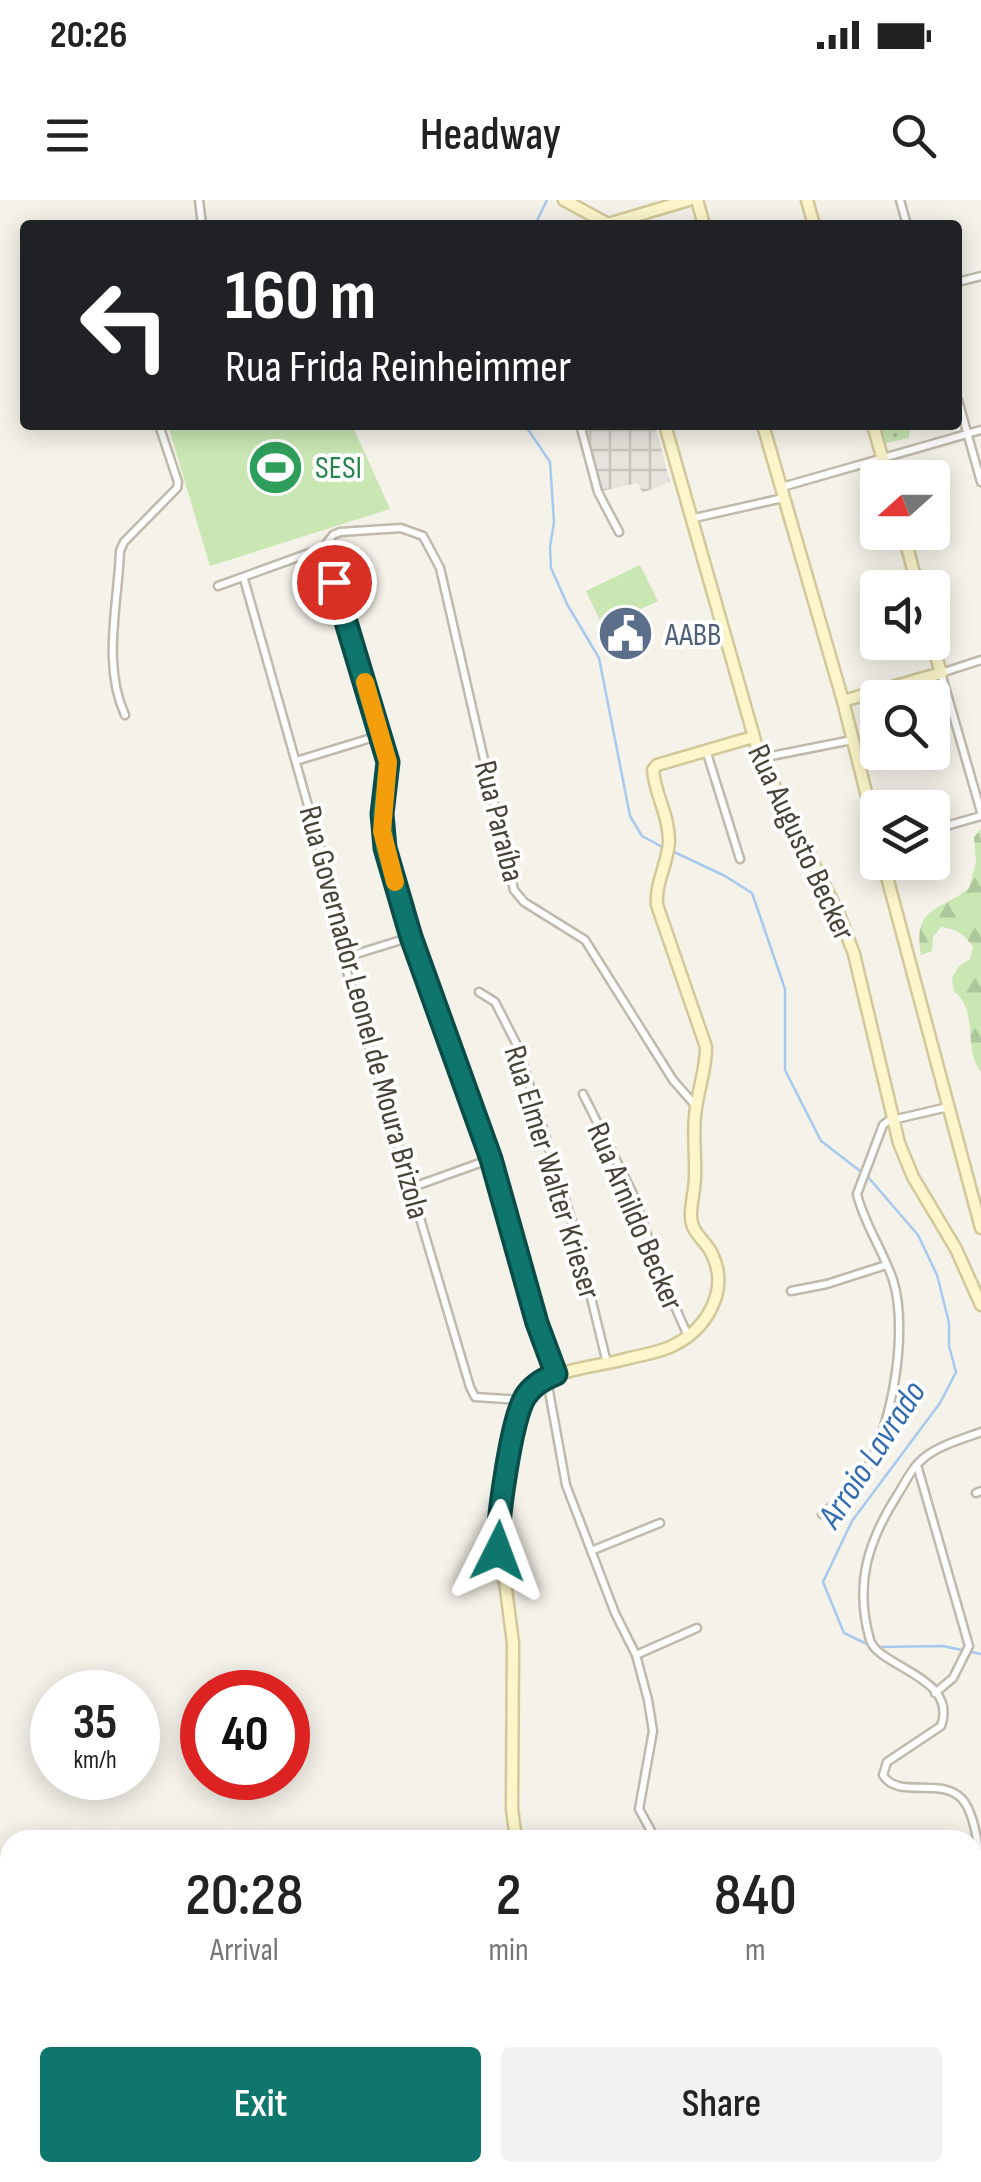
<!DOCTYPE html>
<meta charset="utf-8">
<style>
body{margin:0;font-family:"Sofia Sans Condensed",sans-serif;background:#f2f2f2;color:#222;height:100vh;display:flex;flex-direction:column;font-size:38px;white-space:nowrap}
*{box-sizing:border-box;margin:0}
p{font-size:32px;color:#767676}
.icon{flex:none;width:55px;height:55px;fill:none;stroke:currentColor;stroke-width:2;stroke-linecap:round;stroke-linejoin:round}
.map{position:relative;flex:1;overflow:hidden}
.side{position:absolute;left:0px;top:1630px;width:982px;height:352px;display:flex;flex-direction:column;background:#fff;border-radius:30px 30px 0 0;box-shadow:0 5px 25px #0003}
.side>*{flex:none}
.guide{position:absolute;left:20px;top:20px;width:942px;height:210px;border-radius:10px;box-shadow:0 5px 25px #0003;background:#202124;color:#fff;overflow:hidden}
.needle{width:65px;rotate:249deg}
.fabs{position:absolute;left:860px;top:260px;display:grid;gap:20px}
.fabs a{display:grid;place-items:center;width:90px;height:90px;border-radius:10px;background:#fff;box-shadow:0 5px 25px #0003;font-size:50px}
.speed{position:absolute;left:30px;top:1470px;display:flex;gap:20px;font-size:50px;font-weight:700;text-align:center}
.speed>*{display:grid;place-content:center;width:130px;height:130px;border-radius:50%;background:#fff;box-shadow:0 5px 25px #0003;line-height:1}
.speed small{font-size:25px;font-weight:400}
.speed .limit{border:15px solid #d22;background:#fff;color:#111}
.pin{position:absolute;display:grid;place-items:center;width:85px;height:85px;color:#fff;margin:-42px;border:5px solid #fff;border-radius:50%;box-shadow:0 2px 10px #0007}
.me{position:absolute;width:110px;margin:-55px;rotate:3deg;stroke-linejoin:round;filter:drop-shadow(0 0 8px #0008)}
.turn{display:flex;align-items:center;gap:35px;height:210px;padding:0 40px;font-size:45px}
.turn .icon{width:130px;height:130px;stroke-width:2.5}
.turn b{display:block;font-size:70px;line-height:85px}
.eta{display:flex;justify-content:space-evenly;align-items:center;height:170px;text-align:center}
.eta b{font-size:60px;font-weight:600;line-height:70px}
.primary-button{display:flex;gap:20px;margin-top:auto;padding:20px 40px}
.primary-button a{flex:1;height:115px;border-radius:10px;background:#0f766e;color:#fff;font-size:40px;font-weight:600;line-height:115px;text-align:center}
.primary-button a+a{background:#f2f2f2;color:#222}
.status{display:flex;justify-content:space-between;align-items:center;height:70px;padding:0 50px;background:#fff;direction:ltr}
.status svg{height:28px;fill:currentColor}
header{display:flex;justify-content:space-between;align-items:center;height:130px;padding:0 40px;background:#fff;font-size:45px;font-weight:600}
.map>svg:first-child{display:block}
.industrial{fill:url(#industrial-grid)}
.grass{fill:url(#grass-dots)}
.forest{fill:url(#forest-firs)}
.pitch{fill:#c9e6b3}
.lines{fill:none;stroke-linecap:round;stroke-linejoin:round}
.stream{stroke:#a8c9ee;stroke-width:2.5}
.street-casing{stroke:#bfbaac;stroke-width:11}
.secondary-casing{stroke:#d2c99a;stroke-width:15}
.street{stroke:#fff;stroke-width:6}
.secondary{stroke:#fcf6ca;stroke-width:10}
.route-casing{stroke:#0a4d48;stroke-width:25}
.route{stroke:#0f766e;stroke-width:18}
.slow{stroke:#f59e0b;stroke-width:18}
.labels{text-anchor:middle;stroke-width:8;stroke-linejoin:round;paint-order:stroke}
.leisure-label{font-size:32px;fill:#27864d;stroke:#fff;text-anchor:start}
.service-label{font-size:32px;fill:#4e5e75;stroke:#fff;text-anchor:start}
.street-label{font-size:32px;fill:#474337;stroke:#fff}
.water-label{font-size:35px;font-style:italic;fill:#346daf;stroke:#fff}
</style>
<div class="status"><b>20:26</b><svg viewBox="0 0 49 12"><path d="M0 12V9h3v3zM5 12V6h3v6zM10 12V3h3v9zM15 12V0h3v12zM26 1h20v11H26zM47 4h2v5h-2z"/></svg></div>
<header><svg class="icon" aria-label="menu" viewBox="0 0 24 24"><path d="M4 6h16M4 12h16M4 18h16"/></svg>Headway<svg class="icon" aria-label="search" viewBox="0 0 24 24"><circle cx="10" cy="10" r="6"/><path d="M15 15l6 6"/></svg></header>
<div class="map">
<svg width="981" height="1982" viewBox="0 0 981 1982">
<defs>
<pattern id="industrial-grid" width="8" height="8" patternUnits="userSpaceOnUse" patternTransform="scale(2.5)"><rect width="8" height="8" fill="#e6e3dd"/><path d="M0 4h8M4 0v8" fill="none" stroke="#c7c4be"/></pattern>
<pattern id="grass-dots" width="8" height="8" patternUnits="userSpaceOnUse" patternTransform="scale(2.5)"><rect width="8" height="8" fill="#c9e6b3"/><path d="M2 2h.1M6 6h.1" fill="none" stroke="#aec69b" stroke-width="1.8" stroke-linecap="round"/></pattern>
<pattern id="forest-firs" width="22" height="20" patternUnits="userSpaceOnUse" patternTransform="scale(2.5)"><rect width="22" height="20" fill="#c9e6b3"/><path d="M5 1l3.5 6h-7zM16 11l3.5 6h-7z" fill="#aec69b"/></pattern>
</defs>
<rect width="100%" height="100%" fill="#f4f2e9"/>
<path class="industrial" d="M607,225h48l15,57 -28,11 -4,-10 -36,8 -14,-61z"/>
<path class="grass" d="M877,225h33l-1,13 -27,6z"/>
<path class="forest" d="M981,629v243c-19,-25 -1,-59 -27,-81l-2,-13 7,-12 11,-7 3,-12c-9,-13 -16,-18 -32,-20l-8,10 -1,14 -11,4c-9,-49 19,-43 48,-67l7,-26 -2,-25z"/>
<g class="pitch">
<path d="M168,225h184l38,84 -180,57z"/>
<path d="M640,365l18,36 -55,26 -17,-36z"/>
</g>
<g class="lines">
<g class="stream">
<path d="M535,25l12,-25"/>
<path d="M525,225l25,37 4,60 -4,25 1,21 16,36 32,54 31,158 12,20 22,12"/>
<path d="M672,651l53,25 27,17 33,96v81l36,71 47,36 50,58 19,40 12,48v23l7,26 -16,31 -88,118 -29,61 21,51 27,13"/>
<path d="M879,1447l64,-1 38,8"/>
</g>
<defs>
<g id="street">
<path d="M199,0l3,25"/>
<path d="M900,0l7,25"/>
<path d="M958,82l23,-6"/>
<path d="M958,200l23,82"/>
<path d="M587,225l-6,3 17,64 21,40"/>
<path d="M782,287l199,-57"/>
<path d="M690,319l93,-21"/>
<path d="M323,348l65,214 -6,52 3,34 26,89 80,222 46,164 19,51"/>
<path d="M244,379l82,290 17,89 127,429 5,10 47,3"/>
<path d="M218,386l105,-38 10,-13 7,-3 61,-4 22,8 17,32 74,322 10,12 61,38 88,140 22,25"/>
<path d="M981,460l-40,13 40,139"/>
<path d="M125,515c-23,-50 -7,-110 -5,-164l4,-9 53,-54 1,-6 -19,-57"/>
<path d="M706,550l34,109"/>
<path d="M761,558l91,-18"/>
<path d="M296,561l85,-26"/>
<path d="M932,630l49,-14"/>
<path d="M343,758l68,-21"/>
<path d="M479,792l16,10 22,43 58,187 32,131"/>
<path d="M583,894l50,100 28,81 27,61"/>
<path d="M413,987l78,-28"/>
<path d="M791,1091l36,-7 59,-19"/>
<path d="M547,1180l19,105 49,128 21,42 12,45 5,31 -14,78 17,31"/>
<path d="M981,1232c-18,7 -41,13 -56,25 -12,9 -19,24 -27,37 -30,47 -44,90 -28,146 8,27 89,37 71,86l-54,36 -4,13c15,25 58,1 79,24 12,13 15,43 19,60"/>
<path d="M917,1265l52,181 -16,32 -18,15"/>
<path d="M976,1293l5,-2"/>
<path d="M822,1314c9,-8 23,-15 31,-25 37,-43 57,-155 40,-209 -10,-30 -29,-56 -36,-86l26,-69 5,-4 60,-14"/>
<path d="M591,1351l69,-28"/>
<path d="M636,1455l61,-27"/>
</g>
<g id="secondary">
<path d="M564,0l44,24"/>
<path d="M697,0l7,25"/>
<path d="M807,0l7,25"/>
<path d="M608,24l81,-24"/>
<path d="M665,225l95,333 78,154 16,42 45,189 14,34 43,72 25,56"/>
<path d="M763,225l80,276 35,139"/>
<path d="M873,225l15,53"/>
<path d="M903,332l15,56"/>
<path d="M843,501l98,-28 -9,-31"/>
<path d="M883,662l98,366"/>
<path d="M516,1640l-4,-31 1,-166 -15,-115 25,-128c26,-33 65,-31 103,-41 14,-4 31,-6 44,-12 36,-16 60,-56 42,-93 -7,-15 -22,-21 -21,-40 0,-12 4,-25 4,-38 1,-22 -3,-46 1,-68 3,-21 10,-39 10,-61l-49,-142c-2,-22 11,-42 12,-64 0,-26 -14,-46 -16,-71l4,-5 96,-28"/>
<path d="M516,1982l2,-10"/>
</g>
</defs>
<use href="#street" class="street-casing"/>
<use href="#secondary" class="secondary-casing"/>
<use href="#street" class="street"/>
<use href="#secondary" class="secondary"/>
</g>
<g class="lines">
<defs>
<path id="route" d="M334,382l54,180 -6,52 3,34 26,89 80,222 46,164 19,51c-13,5 -24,12 -31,23 -14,24 -28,124 -27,154"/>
</defs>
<use href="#route" class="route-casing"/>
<use href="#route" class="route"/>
<path class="slow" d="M365,482l23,80 -6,69 13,51"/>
</g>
<defs>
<symbol id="stadium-disc" viewBox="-11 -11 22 22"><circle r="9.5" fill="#2e9e5b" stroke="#fff"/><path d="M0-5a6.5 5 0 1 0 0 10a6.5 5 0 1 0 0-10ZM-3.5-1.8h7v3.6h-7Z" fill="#fff"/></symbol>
<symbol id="civic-disc" viewBox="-11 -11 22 22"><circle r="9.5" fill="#5c6f8a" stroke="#fff"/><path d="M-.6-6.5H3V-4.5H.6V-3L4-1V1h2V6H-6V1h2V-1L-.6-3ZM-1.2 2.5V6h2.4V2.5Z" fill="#fff"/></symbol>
</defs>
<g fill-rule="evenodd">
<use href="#stadium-disc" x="244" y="236" width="63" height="63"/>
<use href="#civic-disc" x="594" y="402" width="63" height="63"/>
</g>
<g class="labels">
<g class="leisure-label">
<text x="315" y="278">SESI</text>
</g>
<g class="service-label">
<text x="665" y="445">AABB</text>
</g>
<g class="street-label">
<text transform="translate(500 621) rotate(76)" y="11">Rua Paraíba</text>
<text transform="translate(802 642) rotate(65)" y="11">Rua Augusto Becker</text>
<text transform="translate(365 812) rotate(75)" y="11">Rua Governador Leonel de Moura Brizola</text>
<text transform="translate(553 972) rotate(73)" y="11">Rua Elmer Walter Krieser</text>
<text transform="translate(636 1016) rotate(67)" y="11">Rua Arnildo Becker</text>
</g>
<g class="water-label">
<text transform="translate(871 1254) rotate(-57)" y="12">Arroio Lavrado</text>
</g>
</g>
</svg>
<div class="fabs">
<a><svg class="needle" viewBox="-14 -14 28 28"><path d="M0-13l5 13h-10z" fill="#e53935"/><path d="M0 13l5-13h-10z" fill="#767676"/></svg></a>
<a><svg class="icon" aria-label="sound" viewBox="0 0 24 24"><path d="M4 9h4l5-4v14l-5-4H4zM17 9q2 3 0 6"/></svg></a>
<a><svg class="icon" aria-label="search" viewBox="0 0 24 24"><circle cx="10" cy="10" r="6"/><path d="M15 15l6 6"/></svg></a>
<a><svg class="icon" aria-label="layers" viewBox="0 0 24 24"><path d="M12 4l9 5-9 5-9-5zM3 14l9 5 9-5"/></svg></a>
</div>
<div class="speed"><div>35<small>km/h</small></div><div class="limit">40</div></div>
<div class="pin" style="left:334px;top:382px;background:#d93025"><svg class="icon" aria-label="arrive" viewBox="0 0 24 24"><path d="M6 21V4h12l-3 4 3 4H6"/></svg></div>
<svg class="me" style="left:498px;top:1351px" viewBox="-20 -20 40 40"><path d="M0-17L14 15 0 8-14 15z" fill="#0f766e" stroke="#fff" stroke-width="4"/></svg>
<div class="guide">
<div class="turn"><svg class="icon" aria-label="left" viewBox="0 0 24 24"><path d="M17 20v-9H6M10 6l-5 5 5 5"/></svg><div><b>160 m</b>Rua Frida Reinheimmer</div></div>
</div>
<section class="side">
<div class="eta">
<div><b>20:28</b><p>Arrival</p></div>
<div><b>2</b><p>min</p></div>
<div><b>840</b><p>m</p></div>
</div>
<div class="primary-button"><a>Exit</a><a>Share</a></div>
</section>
</div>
